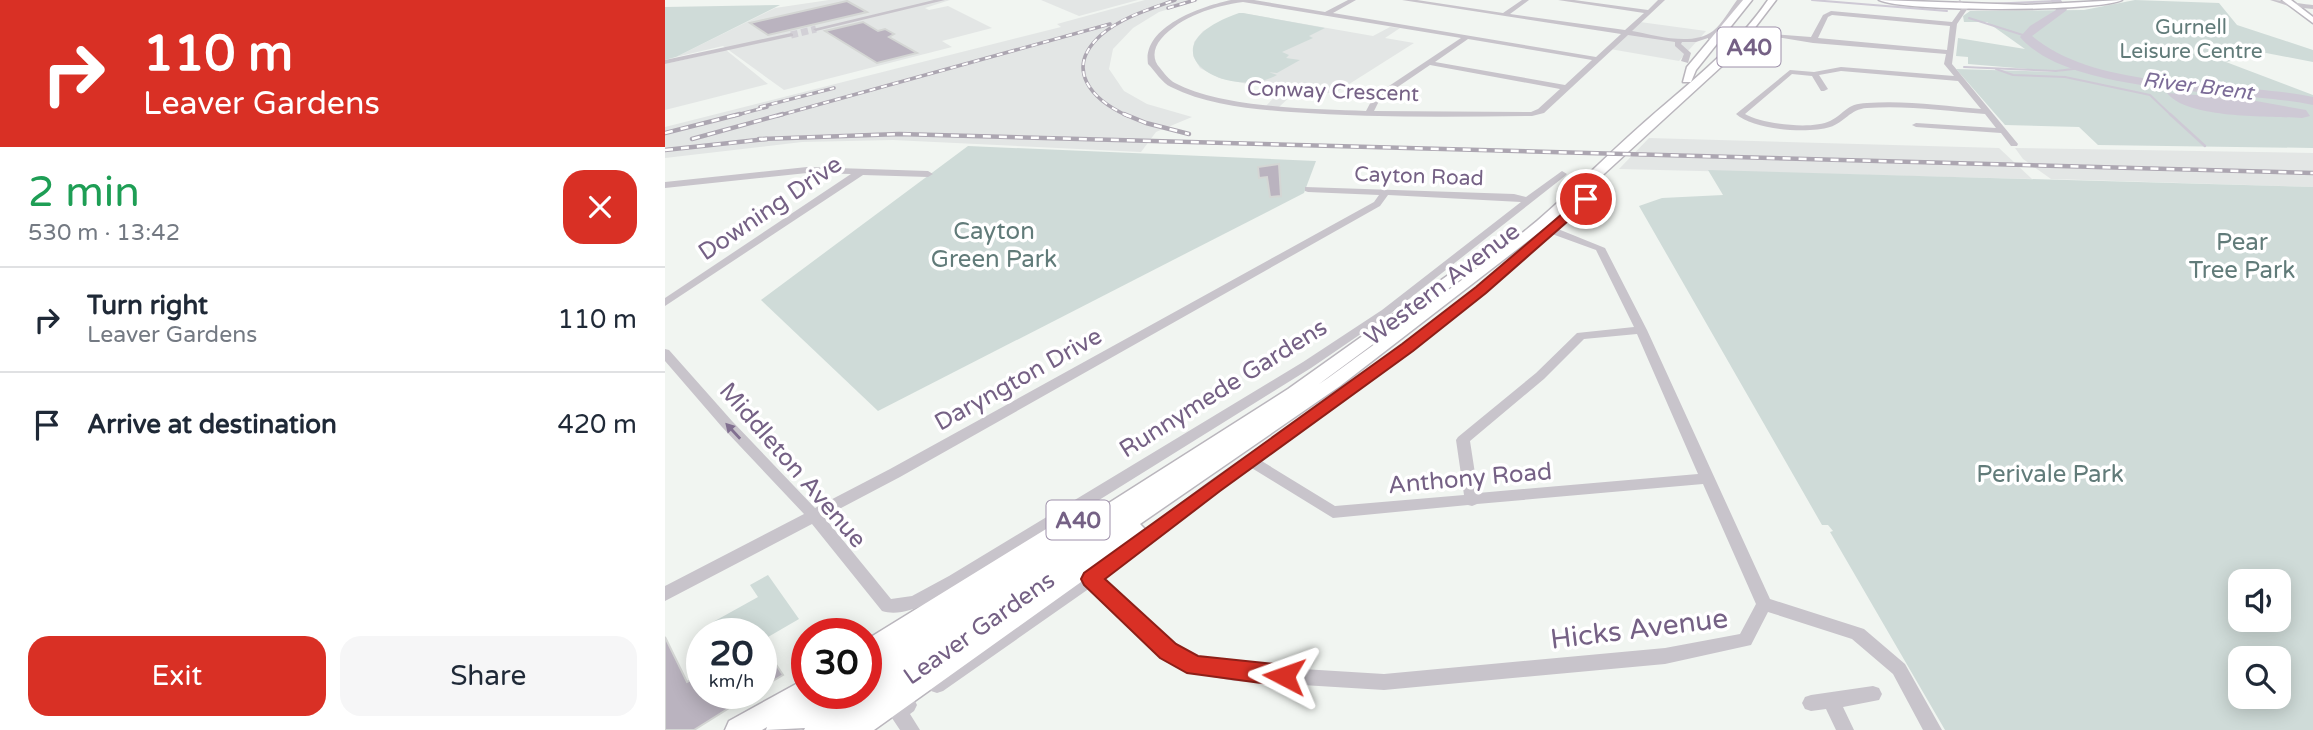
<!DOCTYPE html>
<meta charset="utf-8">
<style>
body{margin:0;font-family:"Varela Round",sans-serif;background:#f6f6f7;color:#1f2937;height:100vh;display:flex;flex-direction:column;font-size:26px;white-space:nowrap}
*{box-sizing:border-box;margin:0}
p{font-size:23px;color:#747a83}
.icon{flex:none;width:38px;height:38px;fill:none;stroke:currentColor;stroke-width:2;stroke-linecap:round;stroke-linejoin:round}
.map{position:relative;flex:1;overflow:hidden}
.sheet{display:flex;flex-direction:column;background:#fff;width:665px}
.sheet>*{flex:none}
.guide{background:#d93025;color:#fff;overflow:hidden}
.controls{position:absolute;left:1563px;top:569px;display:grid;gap:14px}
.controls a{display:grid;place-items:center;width:63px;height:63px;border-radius:14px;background:#fff;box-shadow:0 4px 18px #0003;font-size:35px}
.speed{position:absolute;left:21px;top:618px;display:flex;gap:14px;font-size:35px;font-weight:700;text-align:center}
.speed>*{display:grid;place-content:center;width:91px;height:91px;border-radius:50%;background:#fff;box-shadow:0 4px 18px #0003;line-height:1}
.speed small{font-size:18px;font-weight:400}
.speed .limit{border:10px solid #d22;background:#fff;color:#111}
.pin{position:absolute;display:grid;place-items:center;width:60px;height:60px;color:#fff;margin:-30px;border:4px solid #fff;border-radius:50%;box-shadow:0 2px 7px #0007}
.me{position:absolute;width:77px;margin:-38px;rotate:274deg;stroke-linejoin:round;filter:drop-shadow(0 0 5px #0008)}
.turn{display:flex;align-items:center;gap:24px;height:147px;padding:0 28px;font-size:32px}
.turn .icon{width:91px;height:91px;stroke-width:2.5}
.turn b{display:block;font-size:49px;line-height:60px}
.round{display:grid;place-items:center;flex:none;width:74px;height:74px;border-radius:21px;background:#f6f6f7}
.overview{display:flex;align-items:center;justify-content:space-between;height:119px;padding:0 28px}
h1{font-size:42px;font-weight:600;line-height:52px;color:#1e9e55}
.action{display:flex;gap:14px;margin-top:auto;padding:14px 28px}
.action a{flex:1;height:80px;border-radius:21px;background:#d93025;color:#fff;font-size:28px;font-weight:600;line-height:80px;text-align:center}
.action a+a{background:#f6f6f7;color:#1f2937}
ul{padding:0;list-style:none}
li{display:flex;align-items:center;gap:21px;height:105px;padding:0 28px;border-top:2px solid #e0e1e3}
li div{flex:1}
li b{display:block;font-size:26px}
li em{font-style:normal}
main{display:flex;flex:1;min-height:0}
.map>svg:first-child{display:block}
.built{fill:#e3e6e5}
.green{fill:#cfdbd8;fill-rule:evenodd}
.water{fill:#cec9d5}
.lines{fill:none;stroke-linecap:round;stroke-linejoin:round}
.stream-far1{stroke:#cec9d5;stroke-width:2}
.stream{stroke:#cec9d5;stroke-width:2.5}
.river{fill:#cec9d5;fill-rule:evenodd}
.building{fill:#bab3bf;stroke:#d4d6d4;stroke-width:2}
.minor-tunnel{stroke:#d2d0d6;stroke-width:7;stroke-dasharray:7 3.5;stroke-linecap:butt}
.major-casing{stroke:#bbb7bf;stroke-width:3}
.highway-casing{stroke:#bab6bd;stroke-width:3}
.minor{fill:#c8c4cb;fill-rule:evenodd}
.major{fill:#fff;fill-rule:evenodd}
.highway{fill:#fff;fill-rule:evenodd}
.rail-far1-casing{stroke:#aca6b1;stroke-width:3.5}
.rail-casing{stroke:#aca6b1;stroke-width:4.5}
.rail-far1{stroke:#fff;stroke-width:2;stroke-dasharray:6;stroke-linecap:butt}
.rail{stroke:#fff;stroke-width:2.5;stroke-dasharray:8;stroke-linecap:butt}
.oneway{fill:#817090}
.route{fill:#d93025;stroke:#8d1f18;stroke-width:2}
.labels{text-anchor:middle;stroke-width:7;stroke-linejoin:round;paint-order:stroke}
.far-park-label{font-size:21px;fill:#617b79;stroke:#fff}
.far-water-label{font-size:21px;font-style:italic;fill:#7b6b97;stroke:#fff}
.far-street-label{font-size:21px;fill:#756185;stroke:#fff}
.shield{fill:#fff;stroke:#9e90aa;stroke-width:2}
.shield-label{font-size:23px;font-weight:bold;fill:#756185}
.street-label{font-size:24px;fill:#756185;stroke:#fff}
.park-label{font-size:24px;fill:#617b79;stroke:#fff}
.near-street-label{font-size:28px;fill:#756185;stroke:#fff}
</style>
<main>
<section class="sheet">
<div class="guide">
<div class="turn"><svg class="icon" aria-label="right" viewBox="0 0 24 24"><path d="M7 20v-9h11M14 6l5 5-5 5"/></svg><div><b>110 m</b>Leaver Gardens</div></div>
</div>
<div class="overview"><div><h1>2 min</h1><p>530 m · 13:42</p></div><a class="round" style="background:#d93025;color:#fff"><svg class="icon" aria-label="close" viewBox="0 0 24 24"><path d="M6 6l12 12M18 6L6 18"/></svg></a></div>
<ul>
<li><svg class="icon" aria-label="right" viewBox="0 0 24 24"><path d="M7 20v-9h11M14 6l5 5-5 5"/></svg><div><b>Turn right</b><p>Leaver Gardens</p></div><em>110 m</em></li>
<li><svg class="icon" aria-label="arrive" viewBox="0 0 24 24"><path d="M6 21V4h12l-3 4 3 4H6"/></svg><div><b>Arrive at destination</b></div><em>420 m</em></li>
</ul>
<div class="action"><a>Exit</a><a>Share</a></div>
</section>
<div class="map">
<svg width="1648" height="730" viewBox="0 0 1648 730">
<rect width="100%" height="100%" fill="#f1f5f1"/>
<g class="built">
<path d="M164,0h121l-25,8 4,2 19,-4 44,22 -50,13 10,6 -168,43 -61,-44 -47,11 99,-49z"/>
<path d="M376,0h97l-59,16z"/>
<path d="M480,0h54l-40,12 -26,16 -20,21 -4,20 15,22 23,13 45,13 -36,15 -15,20 -248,-12 -91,2 -137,16v-31l396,-100 -4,-3z"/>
<path d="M577,13l131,23 17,-9 10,1 -15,10 29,5 -79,50h-41l-15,14 -13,-1 14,-15 -61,-13 -19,-10 -7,-12 1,-14 9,-11z"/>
<path d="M975,22l66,9 -27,30 -69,-12z"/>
<path d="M61,50l42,34 -103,26v-46z"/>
<path d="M984,138l350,10 33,31 -413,-10z"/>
<path d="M1350,148l298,5v34l-262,-8 -28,-20z"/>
</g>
<g class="green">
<path d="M1470,0l84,3 18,22 76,25v12l-47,-9 -40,9 87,33v53l-215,-3 -19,-18 -74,-2 -49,-56 106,3 -94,-8v-7l-12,-1 2,-18 67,11 -38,-27h-23l-1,-6 7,-5 114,-1z"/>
<path d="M115,5l-104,52 -11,3v-53z"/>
<path d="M574,13h4l82,15 -16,8 4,2 -31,14 7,3 -3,3 14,2 -23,13 -8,-1 8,3c-48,27 -140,-26 -38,-62z"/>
<path d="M303,146l348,15 -12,32 -426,218 -117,-111z"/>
<path d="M1043,170l605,17v543h-368l-115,-198 3,-1 -5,-6h-6l-183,-319 23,-8 61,-3zM1614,581v39h-39v-39zM1575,658h39v38h-39z"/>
<path d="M103,575l31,44 -38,22v-7l-41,-1 -7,-11 45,-25 -8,-12z"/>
</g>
<path class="water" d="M1502,93l72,5 67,12 4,6 -8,2c-33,-2 -115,1 -135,-25z"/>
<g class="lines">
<g class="stream-far1">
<path d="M1147,0l135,11"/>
<path d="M1323,4l68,-3"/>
<path d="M1304,18l57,18"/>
<path d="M1299,67l92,4 26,-3"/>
<path d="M1331,69l17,6 52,2 85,18 22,21"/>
</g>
<path class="stream" d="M1505,114l35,32"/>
<path class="river" d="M1386,0h10l6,10 -35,26c66,56 197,44 281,61v8c-77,-16 -242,-9 -293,-68l10,-11 26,-16z"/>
</g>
<g class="building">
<path d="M182,1l20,11 -99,23 -18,-12z"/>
<path d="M198,22l15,9 7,-2 9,5 -5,3 28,16 -40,10 -52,-32z"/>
<path d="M614,164l2,32 -11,1 -3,-20 -8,1 -1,-11z"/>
<path d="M0,637l22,45 15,-7v18h51l-59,37h-29z"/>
<path d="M104,654l14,21 -22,13v-29z"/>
</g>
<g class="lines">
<path class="minor-tunnel" d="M126,35l25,-6"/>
<defs>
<g id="major">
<path d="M1214,0l147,5 96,-5c-22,12 -221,12 -243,0z"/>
<path d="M1617,0h9l22,17v6z"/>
</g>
<g id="highway">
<path d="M1078,0h9l-56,70 -5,12h-8l4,-15z"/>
<path d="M1103,0h8l-42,55 -188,172 -206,159 -200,138 7,7 -3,6 -270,193h-70l1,-2 -39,2 1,-3 -5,3h-37l4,-9 78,-43v15h41l-1,3 19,-3v-53l185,-114 8,-2 9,5 220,-140 166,-118h10l3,3 -3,3 -145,107 9,-6c70,-51 142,-102 209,-157 35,-30 67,-63 102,-94 46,-41 94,-76 129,-127z"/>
</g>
</defs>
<use href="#major" class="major-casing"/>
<use href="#highway" class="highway-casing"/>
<g class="minor">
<path d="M269,0h11l-129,31 -3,-2z"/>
<path d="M566,0h23l71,12 23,-12h8l-23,13 263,44 25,-23 -219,-34h15l86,13 19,-13h7l-19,14 115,16 19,-17 -86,-13h16l74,10 10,-10h7l-33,31c23,4 60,16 81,0 9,-7 17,-22 24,-31h6l-31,40h-4v-2l-12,4h-14l-1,2 10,9 -3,10 -7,-2 3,-7 -9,-8v-4l-47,-7 -84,78 -12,3c-80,1 -161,2 -241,-4 -40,-3 -84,-7 -120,-25 -9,-4 -16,-16 -23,-23 -6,-38 55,-58 83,-64zM578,2l218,36 -87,58 -8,15c-52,-2 -145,-3 -191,-28 -6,-3 -11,-10 -15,-15 -8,-8 -7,-20 1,-29 20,-23 53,-33 82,-37zM803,39l124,21 -27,25 -130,-23zM765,65l130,24 -22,20 -7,3 -157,-1 6,-12z"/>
<path d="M1295,0l8,8 -11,16 -5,40 66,80 -1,2h-6l-10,-13 -85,-6 -4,-2 4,-2 80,5 -11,-14c-39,-3 -79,-9 -118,-6 -17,1 -23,15 -37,19 -22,7 -77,3 -94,-13l54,-44 24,2 27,-5 113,9 -10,-12 2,-10 -133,-11 -43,-7 3,-2 38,3 12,-22 8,-4 121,11 10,-14 -5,-6zM1167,15l118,11 -3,24 -129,-12 10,-21zM1176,71l117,10 23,28c-37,-3 -76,-9 -114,-6 -22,1 -21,10 -37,18 -18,9 -69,3 -85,-7l47,-40 20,2 9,15h3l4,-2 -9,-14z"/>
<path d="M1605,0c16,0 27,4 43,5v4l-21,-2z"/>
<path d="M126,33l2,1v2l-128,28v-4z"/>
<path d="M142,167l121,4 5,3 -5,3 -65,-2 -198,131v-8l186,-124 -44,-1 -142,15v-6z"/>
<path d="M897,171l5,3 -2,2 -175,138 -79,54 -350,218c-21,11 -55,33 -79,25l-70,-87 -147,77v-15l139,-72 -82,-87 -57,-66v-12l4,1 63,71 83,87 75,-39 484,-267 5,-7 -71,-3 -3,-1v-4l209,7 12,3zM723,195l133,7 -139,108 -79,52 -354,214 -37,20 -21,3 -67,-82 76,-40 480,-271z"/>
<path d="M921,196l3,1v4l-31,28 47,19 42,82 123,269 94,30 41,35 37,66h-19l-30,-56 -41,-35 -84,-27 -17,33 -86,19 -281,26 -149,-9 -40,-7 -33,-18 -72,-68 -147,103 -6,2 -6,-2 -3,-6 3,-6 154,-105 123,-92 195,-137 74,-57zM887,234l44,16 38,77 -57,6 -41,40 -78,64 -2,3 8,55 -129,11 -75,-46 151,-109 74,-59zM972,334l61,140 -220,19 -8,-52 74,-62 40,-40zM585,467l83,51 135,-13 4,1 5,-2 226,-20 53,120 -16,30 -75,14 -281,26 -149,-9 -37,-6 -24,-13 -72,-67z"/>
<path d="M1208,686l6,2 3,6 -3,6 -36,7 11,23h-18l-10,-21 -15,2 -6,-2 -3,-6 3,-6 6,-2z"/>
<path d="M243,697l6,2 3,6 -3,6 -4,3 10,16h-20l-12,-18 3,-6z"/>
</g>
<use href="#major" class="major"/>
<use href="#highway" class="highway"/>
<defs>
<g id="rail-far1">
<path d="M503,8l27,-8"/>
<path d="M95,107l74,-19"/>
<path d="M68,116l34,-9"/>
<path d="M112,116l333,-92"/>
<path d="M463,116c-36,-16 -65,-47 -27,-81 21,-18 49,-26 74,-35"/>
</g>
<g id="rail">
<path d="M459,114l22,9 43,11"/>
<path d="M0,133l75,-19"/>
<path d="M27,139l91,-25"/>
<path d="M94,139l140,-5 1414,39"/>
<path d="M0,150l102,-11"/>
</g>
</defs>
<use href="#rail-far1" class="rail-far1-casing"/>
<use href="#rail" class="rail-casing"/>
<use href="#rail-far1" class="rail-far1"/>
<use href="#rail" class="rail"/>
</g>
<defs><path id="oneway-solid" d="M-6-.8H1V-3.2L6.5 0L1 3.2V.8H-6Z" transform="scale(1.75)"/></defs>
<use class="oneway" href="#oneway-solid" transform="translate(68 431) rotate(-133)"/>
<path class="route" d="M917,197l11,2 -107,94 -73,58 -193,140 -115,88 71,65 22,12 86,9 8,3 4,8 -4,7 -8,3 -97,-13 -27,-15 -76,-73 -3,-6 3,-6 318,-229 74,-57z"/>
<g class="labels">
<g class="far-park-label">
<text x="1526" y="34">Gurnell<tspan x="1526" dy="24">Leisure Centre</tspan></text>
</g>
<g class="far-water-label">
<text transform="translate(1533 86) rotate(7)" y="7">River Brent</text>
</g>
<g class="far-street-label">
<text transform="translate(668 91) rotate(2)" y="7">Conway Crescent</text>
<text transform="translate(754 176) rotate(2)" y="7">Cayton Road</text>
</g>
<g class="shield">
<rect x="1052.5" y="27.5" width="63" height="39" rx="5"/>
<rect x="381.5" y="500.5" width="63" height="39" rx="5"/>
</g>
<g class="shield-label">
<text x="1084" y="55">A40</text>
<text x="413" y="528">A40</text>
</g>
<g class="street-label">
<text transform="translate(105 208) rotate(-34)" y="8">Downing Drive</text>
<text transform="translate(777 284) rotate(-37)" y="8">Western Avenue</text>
<text transform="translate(353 379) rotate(-29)" y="8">Daryngton Drive</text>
<text transform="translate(558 388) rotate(-32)" y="8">Runnymede Gardens</text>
<text transform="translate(128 465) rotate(49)" y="8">Middleton Avenue</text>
<text transform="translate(805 478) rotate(-5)" y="8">Anthony Road</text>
<text transform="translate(314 628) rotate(-35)" y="8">Leaver Gardens</text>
</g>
<g class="park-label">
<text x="329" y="239">Cayton<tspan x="329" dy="28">Green Park</tspan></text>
<text x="1577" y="250">Pear<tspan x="1577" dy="28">Tree Park</tspan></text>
<text x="1385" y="482">Perivale Park</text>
</g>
<g class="near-street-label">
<text transform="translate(974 628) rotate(-7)" y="10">Hicks Avenue</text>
</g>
</g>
</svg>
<div class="controls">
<a><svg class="icon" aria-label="sound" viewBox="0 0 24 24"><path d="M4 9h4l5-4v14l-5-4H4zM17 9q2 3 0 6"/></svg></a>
<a><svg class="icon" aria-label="search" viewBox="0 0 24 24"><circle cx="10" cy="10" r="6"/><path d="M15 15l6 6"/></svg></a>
</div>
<div class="speed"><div>20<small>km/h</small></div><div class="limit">30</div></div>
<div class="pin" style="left:921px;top:199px;background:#d93025"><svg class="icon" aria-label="arrive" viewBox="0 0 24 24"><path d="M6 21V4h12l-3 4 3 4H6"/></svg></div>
<svg class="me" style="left:619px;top:676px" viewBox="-20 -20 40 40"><path d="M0-17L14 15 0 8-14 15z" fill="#d93025" stroke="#fff" stroke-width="4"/></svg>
</div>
</main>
